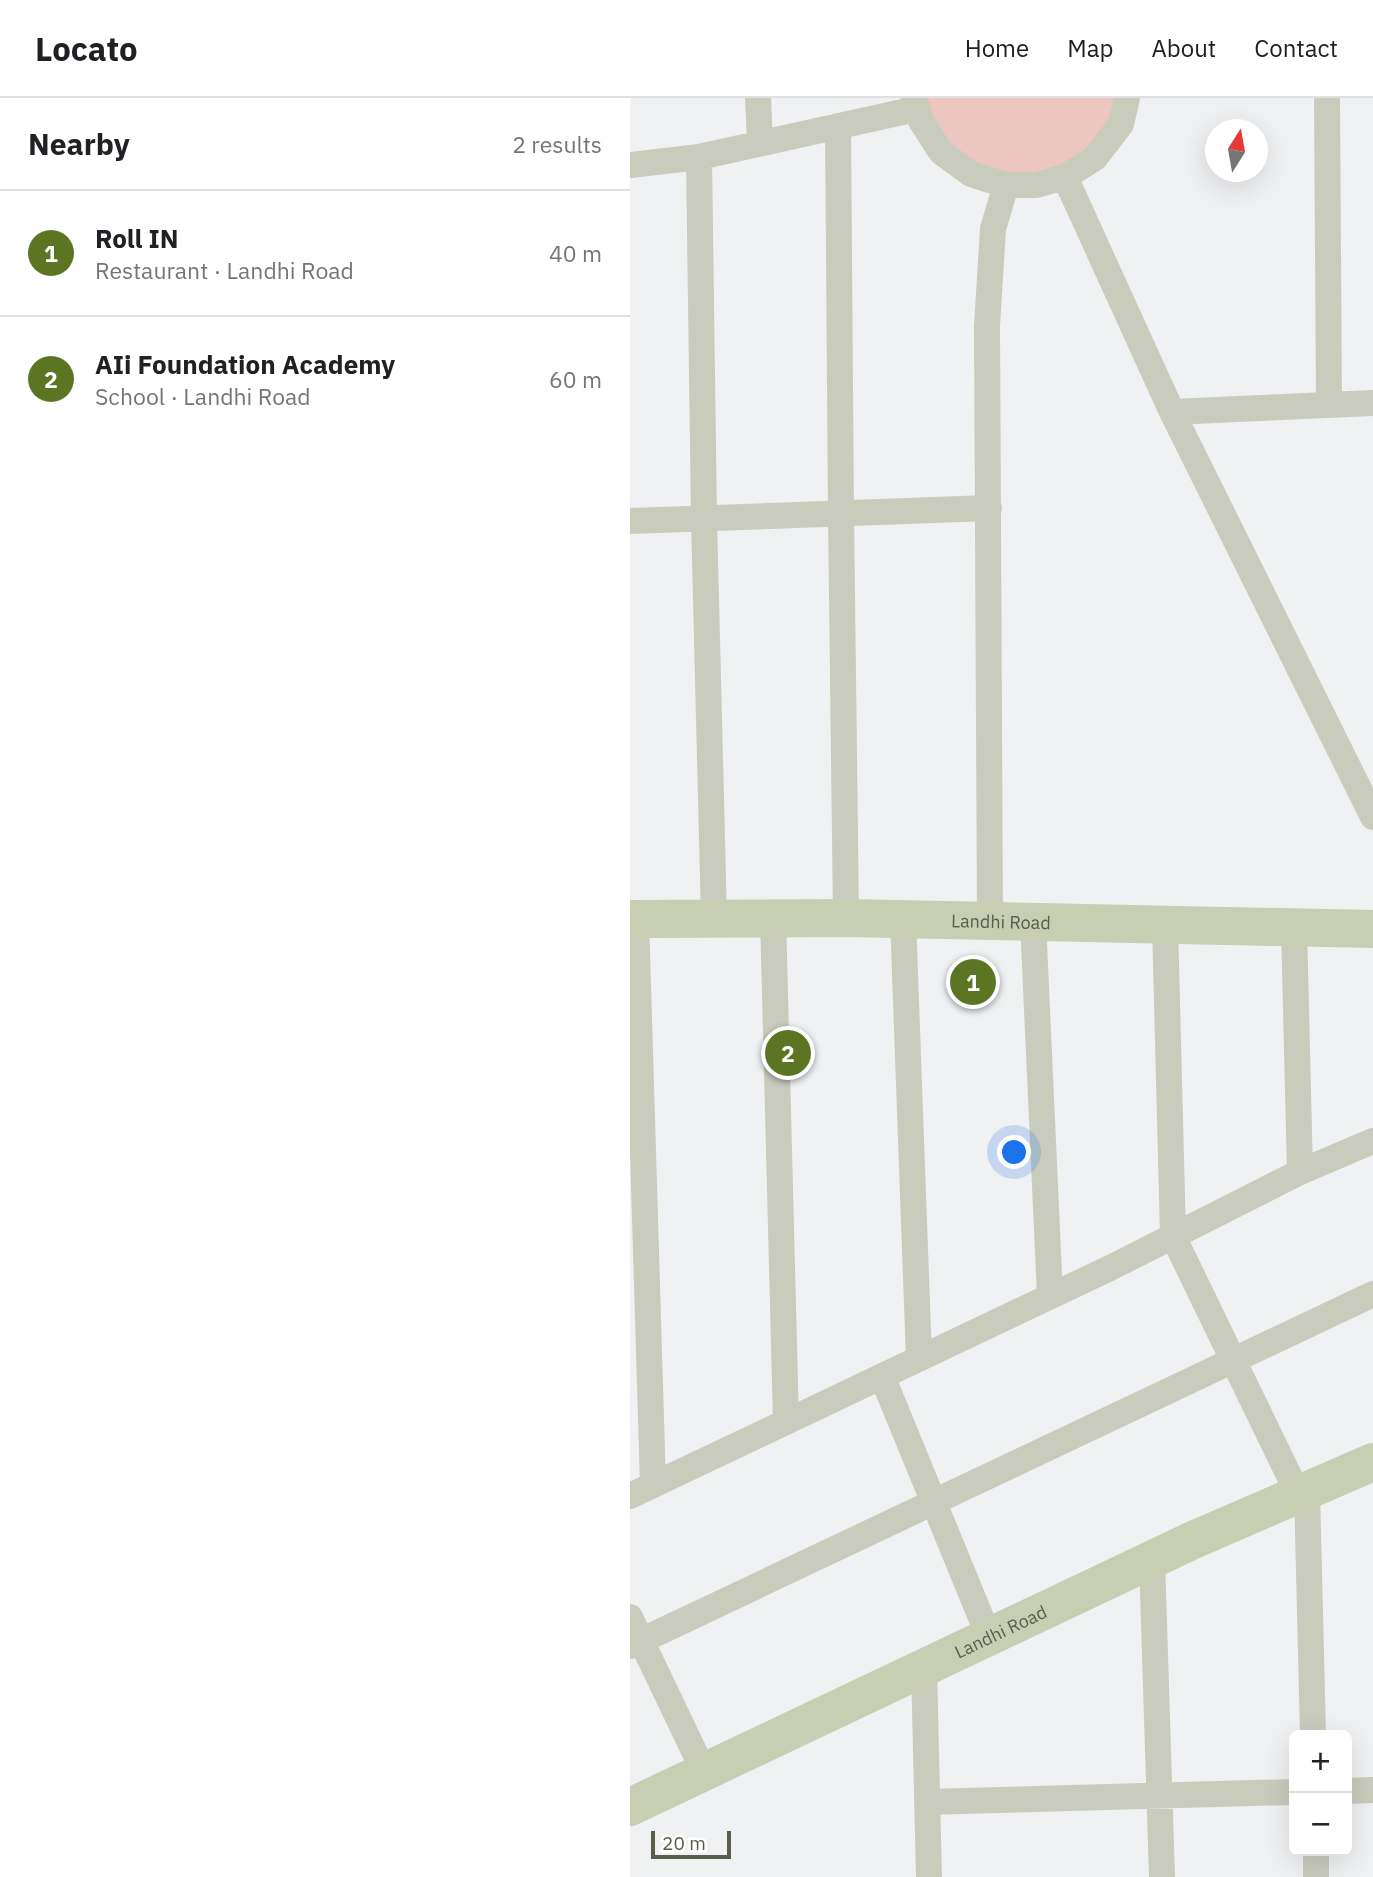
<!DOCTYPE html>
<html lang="en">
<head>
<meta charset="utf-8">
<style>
  :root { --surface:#fff; --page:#f2f2f2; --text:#202124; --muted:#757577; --line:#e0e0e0; --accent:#5c7523 }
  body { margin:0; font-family:"IBM Plex Sans",sans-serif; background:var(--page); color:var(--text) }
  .controls { position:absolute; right:21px; bottom:21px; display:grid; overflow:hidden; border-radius:10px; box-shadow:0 7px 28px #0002 }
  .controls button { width:63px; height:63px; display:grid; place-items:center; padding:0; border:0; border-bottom:2px solid var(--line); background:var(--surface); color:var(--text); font:35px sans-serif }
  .compass { position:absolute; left:575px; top:21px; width:63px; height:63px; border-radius:50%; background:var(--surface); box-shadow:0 7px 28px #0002; rotate:11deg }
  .scale { position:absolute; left:21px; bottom:18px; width:80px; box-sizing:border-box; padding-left:7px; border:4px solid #595d49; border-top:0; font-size:19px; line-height:24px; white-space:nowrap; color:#595d49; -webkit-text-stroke:5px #fff; paint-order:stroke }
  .you { position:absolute; left:385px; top:1055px; width:24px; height:24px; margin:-18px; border:5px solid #fff; border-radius:50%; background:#1a73e8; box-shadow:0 0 0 10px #1a73e833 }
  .badge { display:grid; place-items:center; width:46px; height:46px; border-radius:50%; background:var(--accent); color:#fff; font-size:23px; font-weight:700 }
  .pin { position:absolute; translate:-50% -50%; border:4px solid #fff; box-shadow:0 2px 7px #0006 }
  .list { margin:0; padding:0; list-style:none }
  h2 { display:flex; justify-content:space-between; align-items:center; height:91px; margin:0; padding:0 28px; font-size:30px }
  h2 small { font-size:23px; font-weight:400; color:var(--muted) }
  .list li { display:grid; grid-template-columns:46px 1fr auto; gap:21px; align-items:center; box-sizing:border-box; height:126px; padding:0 28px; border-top:2px solid var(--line) }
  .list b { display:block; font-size:26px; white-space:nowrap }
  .list p { margin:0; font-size:23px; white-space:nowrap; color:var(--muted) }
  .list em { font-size:23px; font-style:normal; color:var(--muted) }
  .map { position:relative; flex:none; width:743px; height:1779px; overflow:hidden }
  header { display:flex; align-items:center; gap:42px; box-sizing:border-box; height:98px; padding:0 35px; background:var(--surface); border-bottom:2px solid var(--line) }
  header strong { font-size:33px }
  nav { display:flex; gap:38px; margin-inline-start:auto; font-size:24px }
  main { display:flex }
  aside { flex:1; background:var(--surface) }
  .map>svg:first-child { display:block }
  .green { fill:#eec6c1 }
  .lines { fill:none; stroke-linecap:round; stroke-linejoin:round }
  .minor { stroke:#c9ccbd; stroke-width:26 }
  .primary { stroke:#c7ceb2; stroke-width:38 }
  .labels { text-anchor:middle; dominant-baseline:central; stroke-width:6; stroke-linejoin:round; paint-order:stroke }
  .street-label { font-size:18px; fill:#595d49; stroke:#fff }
</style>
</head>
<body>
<header>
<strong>Locato</strong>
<nav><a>Home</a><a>Map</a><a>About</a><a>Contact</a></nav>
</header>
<main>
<aside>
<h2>Nearby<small>2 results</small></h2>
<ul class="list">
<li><span class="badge">1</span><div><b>Roll IN</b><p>Restaurant · Landhi Road</p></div><em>40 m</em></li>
<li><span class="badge">2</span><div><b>AIi Foundation Academy</b><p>School · Landhi Road</p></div><em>60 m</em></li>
</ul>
</aside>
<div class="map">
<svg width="743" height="1779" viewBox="0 0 743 1779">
  <rect width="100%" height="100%" fill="#f0f1f3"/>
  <!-- green -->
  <path class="green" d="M285,0H498L440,81L348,83Z"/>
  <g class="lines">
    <!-- minor -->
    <path class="minor" d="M128,0L130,45
      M284,0L291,23L311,54L341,76L376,87H406L435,79L465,60L491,26L497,0
      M697,0L699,307
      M208,28L211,416L216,820
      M69,59L74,421L84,820
      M0,67L69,59L286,11
      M435,79L542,314L743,719
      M542,314L743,305
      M0,423L359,410
      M143,819L156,1324
      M6,820L23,1387
      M273,821L289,1261
      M360,822L357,228L363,131L376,87
      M403,823L420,1198
      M535,826L543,1138L668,1396
      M664,829L670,1074
      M252,1278L359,1539
      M677,1392L683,1637
      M0,1398L480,1170L670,1074L743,1043
      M522,1461L532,1779
      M0,1519L74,1674
      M0,1548L743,1196
      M294,1569L299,1779
      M717,1693L743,1692
      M297,1704L664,1694
      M686,1753V1779"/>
    <!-- primary -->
    <g class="primary">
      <path id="s1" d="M0,821L216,820L743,831"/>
      <path id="s2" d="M0,1709L561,1443L743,1364"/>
    </g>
  </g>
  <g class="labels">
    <!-- street labels -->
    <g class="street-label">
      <text stroke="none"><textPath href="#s1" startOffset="371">Landhi Road</textPath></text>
      <text stroke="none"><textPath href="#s2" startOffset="410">Landhi Road</textPath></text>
    </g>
  </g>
</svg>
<div class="controls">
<button>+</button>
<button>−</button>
</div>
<svg class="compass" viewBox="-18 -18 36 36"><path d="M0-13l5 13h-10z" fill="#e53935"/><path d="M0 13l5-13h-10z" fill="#757577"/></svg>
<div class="scale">20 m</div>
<div class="you"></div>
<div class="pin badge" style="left:343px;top:884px">1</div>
<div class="pin badge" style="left:158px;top:955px">2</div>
</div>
</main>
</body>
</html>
